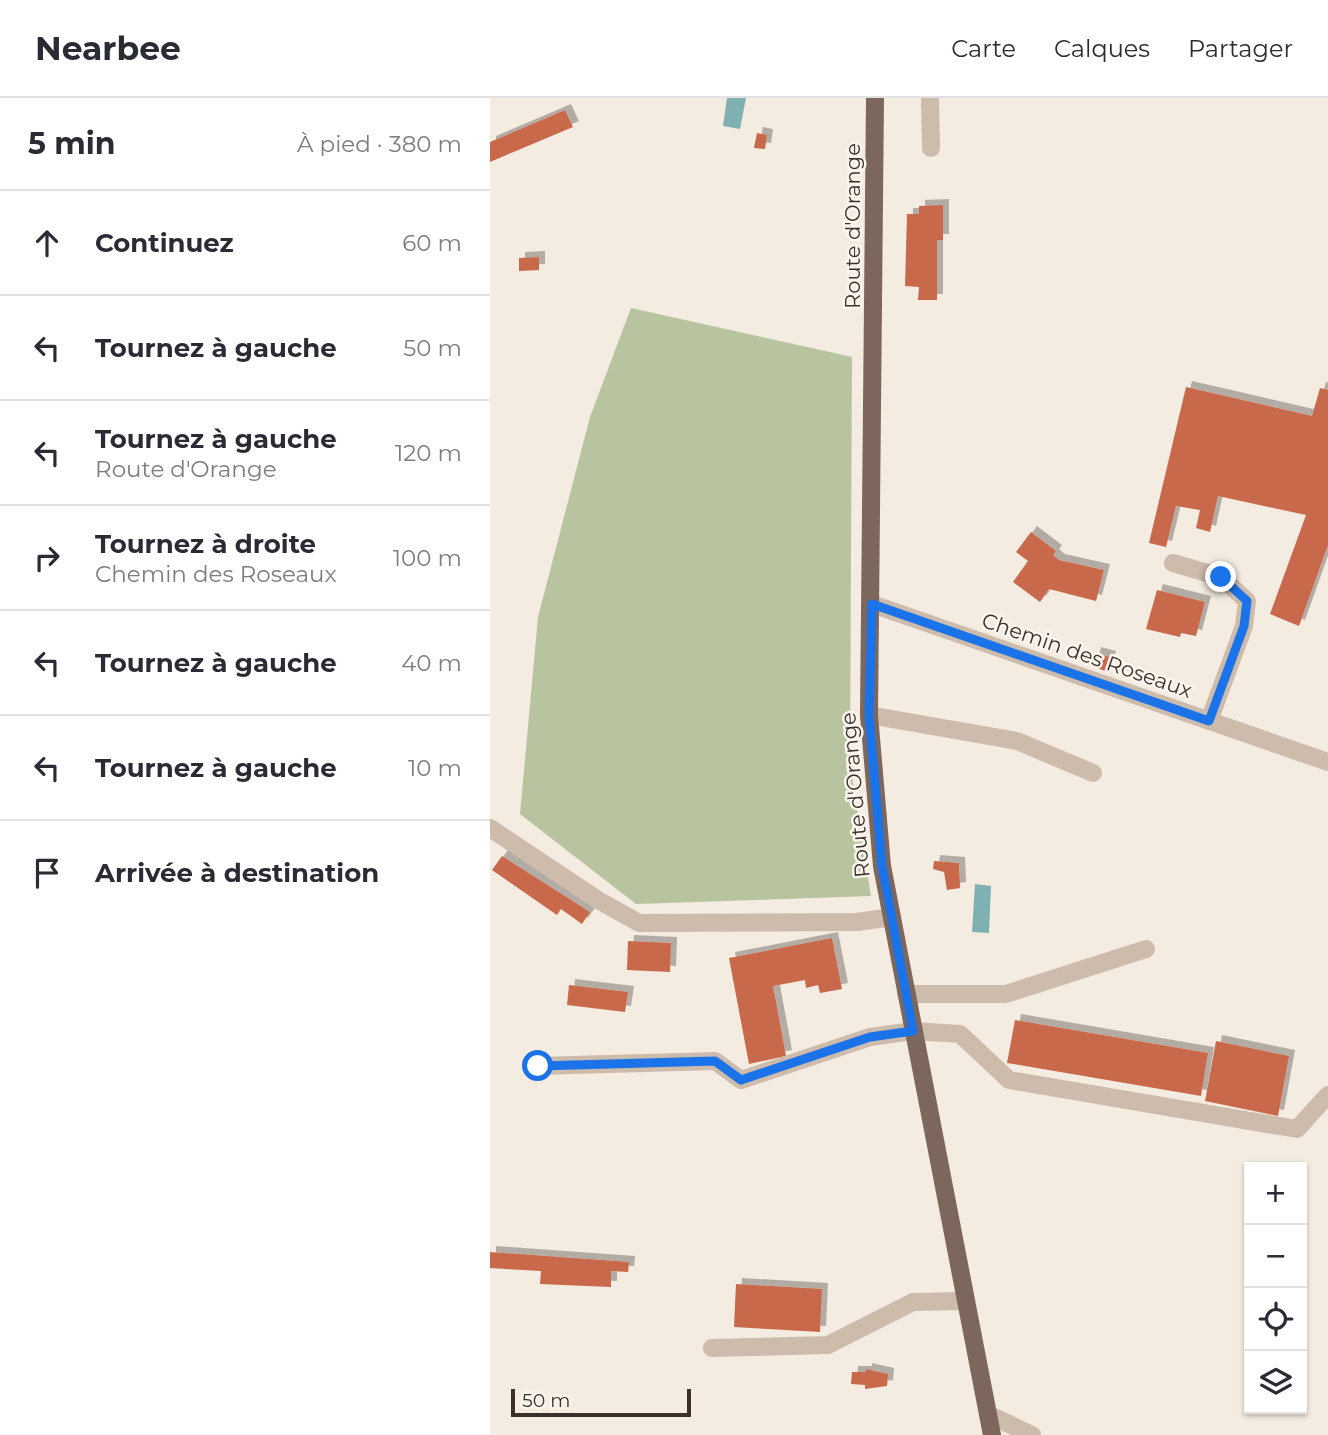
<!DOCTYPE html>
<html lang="fr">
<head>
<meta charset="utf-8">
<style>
  :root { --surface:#fff; --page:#f7f7f7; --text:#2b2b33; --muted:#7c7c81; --line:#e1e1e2 }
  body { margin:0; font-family:Montserrat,sans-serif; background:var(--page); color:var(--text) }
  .controls { position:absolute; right:21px; bottom:21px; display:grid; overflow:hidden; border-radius:0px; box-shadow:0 2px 5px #0004 }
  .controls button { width:63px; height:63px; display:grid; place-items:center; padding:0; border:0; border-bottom:2px solid var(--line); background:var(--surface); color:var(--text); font:35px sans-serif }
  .scale { position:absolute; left:21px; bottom:18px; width:180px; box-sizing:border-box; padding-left:7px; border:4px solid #3b302b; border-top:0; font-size:19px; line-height:24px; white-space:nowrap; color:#3b302b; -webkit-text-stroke:5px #fbf5ee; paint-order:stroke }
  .stop { position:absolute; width:21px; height:21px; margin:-16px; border:5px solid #1a73e8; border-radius:50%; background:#fff }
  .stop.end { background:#1a73e8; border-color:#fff; box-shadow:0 2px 7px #0008 }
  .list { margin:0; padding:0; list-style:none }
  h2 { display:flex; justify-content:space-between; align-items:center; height:91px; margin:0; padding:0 28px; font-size:30px }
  h2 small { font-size:23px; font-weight:400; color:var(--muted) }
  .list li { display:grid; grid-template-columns:46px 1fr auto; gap:21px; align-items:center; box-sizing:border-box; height:105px; padding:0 28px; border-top:2px solid var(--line) }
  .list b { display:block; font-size:26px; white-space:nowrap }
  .list p { margin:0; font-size:23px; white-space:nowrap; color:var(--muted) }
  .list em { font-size:23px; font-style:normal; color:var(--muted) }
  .icon { flex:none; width:38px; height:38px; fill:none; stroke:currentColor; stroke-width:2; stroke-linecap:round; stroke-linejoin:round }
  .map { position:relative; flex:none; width:838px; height:1337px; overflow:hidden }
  header { display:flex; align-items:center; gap:42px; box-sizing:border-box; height:98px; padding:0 35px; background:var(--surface); border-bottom:2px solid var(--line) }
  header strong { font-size:33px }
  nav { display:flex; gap:38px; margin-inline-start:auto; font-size:24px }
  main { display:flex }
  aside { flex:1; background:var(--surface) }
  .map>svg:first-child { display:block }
  .green { fill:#b8c4a0 }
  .water { fill:#7fb0b2 }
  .building { fill:#c8694b; filter:url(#shadow) }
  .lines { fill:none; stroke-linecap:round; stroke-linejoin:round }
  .minor { stroke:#cdbbac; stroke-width:18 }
  .major { stroke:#7d675c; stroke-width:18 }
  .route { stroke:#1a73e8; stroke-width:9 }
  .labels { text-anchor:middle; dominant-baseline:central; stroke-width:5; stroke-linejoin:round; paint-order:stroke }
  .street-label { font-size:21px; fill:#3b302b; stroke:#fbf5ee }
</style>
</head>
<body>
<header>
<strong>Nearbee</strong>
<nav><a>Carte</a><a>Calques</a><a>Partager</a></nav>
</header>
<main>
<aside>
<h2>5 min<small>À pied · 380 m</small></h2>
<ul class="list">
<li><svg class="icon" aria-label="ahead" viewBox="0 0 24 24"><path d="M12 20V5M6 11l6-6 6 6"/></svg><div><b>Continuez</b></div><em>60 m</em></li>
<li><svg class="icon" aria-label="left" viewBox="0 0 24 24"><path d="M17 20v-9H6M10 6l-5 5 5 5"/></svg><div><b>Tournez à gauche</b></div><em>50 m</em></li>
<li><svg class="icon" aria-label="left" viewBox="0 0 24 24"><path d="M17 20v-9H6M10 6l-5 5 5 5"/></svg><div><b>Tournez à gauche</b><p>Route d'Orange</p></div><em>120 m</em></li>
<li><svg class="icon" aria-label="right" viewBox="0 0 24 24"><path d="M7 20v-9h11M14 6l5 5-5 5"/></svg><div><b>Tournez à droite</b><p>Chemin des Roseaux</p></div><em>100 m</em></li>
<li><svg class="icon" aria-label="left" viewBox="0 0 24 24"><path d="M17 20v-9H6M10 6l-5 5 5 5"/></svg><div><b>Tournez à gauche</b></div><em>40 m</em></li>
<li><svg class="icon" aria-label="left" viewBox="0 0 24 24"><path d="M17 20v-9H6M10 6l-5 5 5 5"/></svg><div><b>Tournez à gauche</b></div><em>10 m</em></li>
<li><svg class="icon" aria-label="arrive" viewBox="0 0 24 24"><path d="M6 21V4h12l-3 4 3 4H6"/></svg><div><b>Arrivée à destination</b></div></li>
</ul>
</aside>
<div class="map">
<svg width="838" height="1337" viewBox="0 0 838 1337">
  <defs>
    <filter id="shadow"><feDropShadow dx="6" dy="-6" stdDeviation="0" flood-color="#0004"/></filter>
  </defs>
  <rect width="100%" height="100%" fill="#f4ebe1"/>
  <!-- green -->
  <path class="green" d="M141,210L362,259L360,666L381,798L146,806L30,716L48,519L100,319Z"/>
  <!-- water -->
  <path class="water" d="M237,0H256L250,31L233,28Z
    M485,786L501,788L499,835L482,834Z"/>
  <!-- building -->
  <path class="building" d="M75,12L83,29L0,64V44Z
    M267,35L277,37L275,51L264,50Z
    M453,107V142H447V202H428L429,189L415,188L417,116H429V108Z
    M49,159V172L29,173V160Z
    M696,289L822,318L830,290L838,292V447L809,528L780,516L816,417L728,398L720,434L706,430L710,412L686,408L676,449L659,445Z
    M541,434L566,453L563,457L569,462L614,472L606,503L559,491L550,504L523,484L538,463L526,454Z
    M667,492L715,504L706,538L691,535L690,539L656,531Z
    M605,555L620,559L615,573L602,568Z
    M12,758L100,814L92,826L71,811L67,817L2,772Z
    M444,763L469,765L470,790L457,792L454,774L443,771Z
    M342,840L352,891L330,895L328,887L316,890L315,882L283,888L296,958L259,966L239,860Z
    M138,843L181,845L180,874L137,872Z
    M79,887L138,894L135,914L77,907Z
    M525,922L718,955L711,998L517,965Z
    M726,943L799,958L788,1018L715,1003Z
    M0,1154L139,1164L138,1174L121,1173V1189L50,1186L51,1173L0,1170Z
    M246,1186L332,1191L330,1234L244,1229Z
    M376,1271L398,1276L397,1288L375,1291V1287L361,1286L362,1274H376Z"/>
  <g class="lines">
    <!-- minor -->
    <path class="minor" d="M440,0L441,50
      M683,465L731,479L757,503L754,528L719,623
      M382,506L838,664
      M379,617L527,643L603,675
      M0,730L108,802L149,825L367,824L402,819
      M416,896H516L656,851
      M48,968L225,963L251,982L380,939L423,933L470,936L519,982L807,1031L838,997
      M222,1250L338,1247L423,1204L476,1203
      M498,1316L542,1337"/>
    <!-- major -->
    <path class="major" d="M385,0L379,617L392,768L502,1337"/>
  </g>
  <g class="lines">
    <!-- route -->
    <path class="route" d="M48,968L225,963L251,982L380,939L423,933L392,768L379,617L382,506L719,623L754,528L757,503L731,479"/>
  </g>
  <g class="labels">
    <!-- street labels -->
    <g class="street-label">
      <text transform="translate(362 128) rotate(-90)">Route d'Orange</text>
      <text transform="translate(597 557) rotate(19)">Chemin des Roseaux</text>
      <text transform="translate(365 697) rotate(-95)">Route d'Orange</text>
    </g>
  </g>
</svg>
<div class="controls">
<button>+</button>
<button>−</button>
<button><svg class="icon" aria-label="locate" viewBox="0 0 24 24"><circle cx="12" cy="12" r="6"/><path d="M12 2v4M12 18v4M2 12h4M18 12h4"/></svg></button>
<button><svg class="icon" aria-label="layers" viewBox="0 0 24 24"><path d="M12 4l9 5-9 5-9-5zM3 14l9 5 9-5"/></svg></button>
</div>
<div class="scale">50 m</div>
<div class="stop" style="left:48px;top:968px"></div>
<div class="stop end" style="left:731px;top:479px"></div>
</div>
</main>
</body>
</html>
